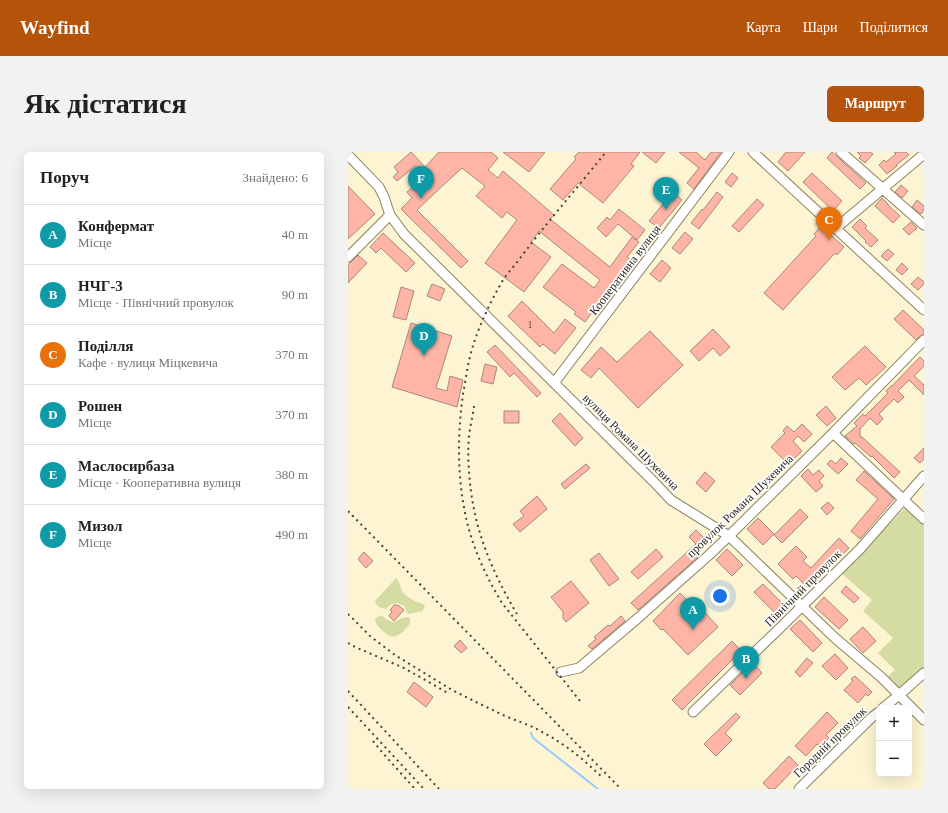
<!DOCTYPE html>
<html lang="uk">
<head>
<meta charset="utf-8">
<style>
  :root { --surface:#fff; --page:#f2f2f2; --text:#202124; --muted:#757577; --line:#e0e0e0; --accent:#b45309 }
  body { margin:0; font-family:Georgia,serif; background:var(--page); color:var(--text) }
  .controls { position:absolute; right:12px; bottom:12px; display:grid; overflow:hidden; border-radius:6px; box-shadow:0 4px 16px #0002 }
  .controls button { width:36px; height:36px; display:grid; place-items:center; padding:0; border:0; border-bottom:1px solid var(--line); background:var(--surface); color:var(--text); font:20px sans-serif }
  .you { position:absolute; left:372px; top:444px; width:14px; height:14px; margin:-10px; border:3px solid #fff; border-radius:50%; background:#1a73e8; box-shadow:0 0 0 6px #1a73e833 }
  .badge { display:grid; place-items:center; width:26px; height:26px; border-radius:50%; background:var(--accent); color:#fff; font-size:13px; font-weight:700 }
  .pin { position:absolute; translate:-50% -33px; filter:drop-shadow(0 1px 2px #0008) }
  .pin::after { content:''; position:absolute; top:21px; width:14px; height:12px; background:inherit; clip-path:polygon(0 0,100% 0,50% 100%) }
  .list { margin:0; padding:0; list-style:none }
  h2 { display:flex; justify-content:space-between; align-items:center; height:52px; margin:0; padding:0 16px; font-size:17px }
  h2 small { font-size:13px; font-weight:400; color:var(--muted) }
  .list li { display:grid; grid-template-columns:26px 1fr auto; gap:12px; align-items:center; box-sizing:border-box; height:60px; padding:0 16px; border-top:1px solid var(--line) }
  .list b { display:block; font-size:15px; white-space:nowrap }
  .list p { margin:0; font-size:13px; white-space:nowrap; color:var(--muted) }
  .list em { font-size:13px; font-style:normal; color:var(--muted) }
  .map { position:relative; flex:none; width:576px; height:637px; overflow:hidden; border-radius:6px }
  header { display:flex; align-items:center; gap:24px; box-sizing:border-box; height:56px; padding:0 20px; background:var(--accent); color:#fff }
  header strong { font-size:19px }
  nav { display:flex; gap:22px; margin-inline-start:auto; font-size:14px }
  .intro { display:flex; align-items:center; justify-content:space-between; box-sizing:border-box; height:96px; padding:0 24px }
  h1 { margin:0; font-size:28px }
  .button { padding:10px 18px; border-radius:6px; background:var(--accent); color:#fff; font-size:14px; font-weight:700 }
  main { display:flex; gap:24px; padding:0 24px }
  aside { flex:1; background:var(--surface); border-radius:6px; box-shadow:0 4px 16px #0002 }
  .map>svg:first-child { display:block }
  .green { fill:#d5dca2 }
  .lines { fill:none; stroke-linecap:round; stroke-linejoin:round }
  .stream { stroke:#9ac9fd; stroke-width:2 }
  .building { fill:#ffb5a6; stroke:#aa867f }
  .minor-casing { stroke:#8a8262; stroke-width:11 }
  .minor { stroke:#fff; stroke-width:9 }
  .rail { stroke:#484333; stroke-width:2; stroke-dasharray:2 4; stroke-linecap:butt }
  .labels { text-anchor:middle; dominant-baseline:central; stroke-width:3.5; stroke-linejoin:round; paint-order:stroke }
  .number-label { font-size:10px; fill:#5f4a3c }
  .street-label { font-size:12px; fill:#2a2619; stroke:#fff }
</style>
</head>
<body>
<header>
<strong>Wayfind</strong>
<nav><a>Карта</a><a>Шари</a><a>Поділитися</a></nav>
</header>
<div class="intro"><h1>Як дістатися</h1><a class="button">Маршрут</a></div>
<main>
<aside>
<h2>Поруч<small>Знайдено: 6</small></h2>
<ul class="list">
<li><span class="badge" style="background:#0f9aa8">A</span><div><b>Конфермат</b><p>Місце</p></div><em>40 m</em></li>
<li><span class="badge" style="background:#0f9aa8">B</span><div><b>НЧГ-3</b><p>Місце · Північний провулок</p></div><em>90 m</em></li>
<li><span class="badge" style="background:#e8710a">C</span><div><b>Поділля</b><p>Кафе · вулиця Міцкевича</p></div><em>370 m</em></li>
<li><span class="badge" style="background:#0f9aa8">D</span><div><b>Рошен</b><p>Місце</p></div><em>370 m</em></li>
<li><span class="badge" style="background:#0f9aa8">E</span><div><b>Маслосирбаза</b><p>Місце · Кооперативна вулиця</p></div><em>380 m</em></li>
<li><span class="badge" style="background:#0f9aa8">F</span><div><b>Мизол</b><p>Місце</p></div><em>490 m</em></li>
</ul>
</aside>
<div class="map">
<svg width="576" height="637" viewBox="0 0 576 637">
  <rect width="100%" height="100%" fill="#fdf4d2"/>
  <!-- green -->
  <path class="green" d="M559,354L576,370V517L551,539L538,526L547,518L530,501L545,486L515,459L524,448L493,421Z
    M48,426C54,433 51,437 57,443C60,445 65,448 68,450C72,451 74,451 77,454L74,459L61,462L58,460L57,455C48,449 46,450 38,457C32,456 29,455 27,449Z
    M32,464H34C50,477 47,464 62,465V471C58,477 51,486 43,484C40,484 38,481 35,479C31,476 28,473 27,468L29,465Z"/>
  <g class="lines">
    <!-- stream -->
    <path class="stream" d="M183,581L185,586L250,637"/>
  </g>
  <!-- building -->
  <path class="building" d="M63,0L77,15L91,0H143L150,6L140,18L150,26L155,19L206,63L202,67L262,115L284,85L291,90L279,105L285,110L274,125L271,124L237,170L226,162L228,160L195,135L214,112L246,136L252,128L191,79L183,90L203,105L176,140L137,111L169,68L159,60L154,66L128,44L137,34L114,16L90,38L69,58L120,109L113,116L53,57L64,46L59,40L64,36L67,39L80,27L67,14L49,29L45,25L50,20L46,15Z
    M155,0H197L181,20Z
    M231,0H292L283,12L286,14L255,51L230,31L215,48L202,37L228,7L226,5Z
    M294,0H317L308,11Z
    M331,0H348L357,8L363,0H373L346,37L339,31L351,16Z
    M438,0H457L440,19L430,10Z
    M484,0L518,31L512,37L479,6Z
    M509,0H522L525,2L517,11L511,6L513,4Z
    M546,0H558L561,3L548,13L549,14L539,22L531,13L536,8L538,10L548,2Z
    M384,21L390,26L383,35L377,30Z
    M464,21L494,49L485,59L455,30Z
    M553,33L560,39L554,46L547,40Z
    M0,34L27,62L0,87Z
    M325,40L334,48L311,76L301,69Z
    M369,40L375,45L351,77L343,71L354,57L355,58Z
    M534,46L540,52V53L552,64L545,71L527,54Z
    M409,47L416,53L391,80L384,74Z
    M569,48L576,54V58L573,62L564,55Z
    M271,57L297,78L289,88L270,72L258,85L249,76L259,65L262,68Z
    M512,67L519,74L517,76L530,88L523,95L517,90L518,89L504,75Z
    M563,70L569,76L561,83L555,77Z
    M473,74L496,95L489,103L487,101L435,158L416,141L468,84L466,82Z
    M337,80L345,87L332,102L324,96Z
    M35,81L67,111L58,120L33,96L28,101L22,95Z
    M540,97L546,102L539,109L533,104Z
    M10,103L19,111L0,131V113Z
    M314,108L323,116L312,130L302,122Z
    M554,111L560,117L554,123L548,118Z
    M570,125L576,130V132L570,138L563,132Z
    M84,132L97,137L92,149L79,144Z
    M53,135L66,139L58,168L45,165Z
    M174,149L206,181L217,167L228,176L207,202L195,192L192,195L160,164Z
    M555,158L576,178V181L568,188L546,167Z
    M63,171L104,184L88,236L99,239L102,224L115,228L109,255L44,235Z
    M365,177L382,195L372,204L365,196L351,209L342,199Z
    M302,179L335,213L290,256L251,216L243,226L233,218L253,195L269,210Z
    M147,193L193,241L189,245L166,221L162,225L139,200Z
    M517,194L538,215L518,233L511,226L497,238L484,225Z
    M572,205L576,209V214L566,224L576,233V243L561,228L550,239L556,245L550,251L546,247L531,262L535,267L529,273L522,266L512,277V276V285H514L552,320L546,326L524,304L523,305L507,291L506,292L505,291L497,284L509,274L506,271L515,262L517,264L540,241L538,239L544,233V234Z
    M137,212L149,215L145,232L133,229Z
    M478,254L488,266L479,274L468,263Z
    M156,259H171V271H156Z
    M212,261L235,286L227,294L204,269Z
    M454,272L464,282L456,290L450,284L445,289L454,299L446,307L442,303L437,309L423,295L437,281L435,279L439,274L446,280Z
    M269,274L279,285L274,289L263,278Z
    M576,296V307L572,311L566,306Z
    M493,306L500,312L490,322L479,312L483,308L488,312Z
    M238,312L242,316L217,337L213,332Z
    M460,317L465,323L471,318L476,324L471,329L475,334L468,340L453,324Z
    M516,319L546,347L512,387L503,379L530,347L508,328Z
    M357,320L367,329L358,340L348,331Z
    M189,344L199,357L172,380L165,372L176,364L172,359Z
    M480,350L486,356L479,363L473,356Z
    M452,357L460,365L434,391L426,383Z
    M410,366L426,382L415,393L399,377Z
    M348,378L360,390L348,401L351,404L290,458L283,451L348,392L341,385Z
    M491,386L501,396L475,422L460,436L448,424L445,427L430,412L448,394L459,405L455,409L463,416Z
    M308,397L315,405L290,427L283,420Z
    M379,397L395,413L384,424L368,408Z
    M16,400L25,409L18,416L10,407Z
    M251,401L271,427L261,434L242,408Z
    M223,429L241,451L218,470L215,466V460L203,445Z
    M415,432L438,455L429,463L406,440Z
    M498,434L511,446L506,451L493,440Z
    M332,441L347,456L350,453L370,475L340,503L315,477L313,478L305,469Z
    M476,445L500,468L491,477L467,455Z
    M47,452L49,454L50,453L56,458L46,469L41,464L44,460L42,458Z
    M273,464L277,469L244,497L240,494L248,487L246,485L260,473L262,474Z
    M452,468L474,491L465,500L442,477Z
    M515,475L528,489L515,501L502,487Z
    M112,488L119,496L113,501L106,494Z
    M384,489L393,499L334,558L324,548Z
    M487,502L500,516L488,528L474,514Z
    M459,506L465,511L452,525L447,520Z
    M405,511L414,521L392,543L382,533Z
    M507,524L524,540L520,544L518,542L510,551L496,538L505,529L503,527Z
    M66,530L85,545L78,555L59,540Z
    M479,560L490,571L478,583L481,586L472,595L469,592L458,604L447,594Z
    M388,561L392,565L377,581L384,588L368,604L356,592Z
    M441,604L450,613L427,637H421L415,631Z"/>
  <g class="lines">
    <defs>
      <path id="minor" d="M405,0L576,158
        M493,0L576,73
        M0,3L31,35L36,45L42,63L56,82L306,330L323,348L381,384L487,486L533,525L576,568
        M488,76L576,2
        M0,105L42,63
        M206,231L381,0
        M485,281L576,367
        M213,520L231,516L290,466L361,403L381,384L485,281L576,188
        M535,556L551,543L576,521
        M345,560L435,473L512,397L576,324
        M451,637L523,566L531,560"/>
    </defs>
    <!-- minor casing -->
    <use href="#minor" class="minor-casing"/>
    <!-- minor -->
    <use href="#minor" class="minor"/>
    <!-- rail -->
    <path class="rail" d="M126,254C125,264 122,274 121,284C120,296 120,307 121,318C124,373 142,416 169,462
      M0,359L273,637
      M0,462L22,484L47,503L104,538L128,550L157,564L185,575L205,586L220,596L233,606L254,625
      M0,491L7,495L56,516L100,541
      M0,539L91,637
      M232,549L154,451C140,428 127,401 120,374C109,330 109,286 115,242C118,226 120,209 125,194C132,171 143,149 155,128C160,121 165,115 170,109C178,98 186,88 194,78C215,52 237,26 258,0
      M0,555L76,637
      M25,589L33,599L67,637"/>
  </g>
  <g class="labels">
    <!-- number labels -->
    <g class="number-label">
      <text x="182" y="172">1</text>
    </g>
    <!-- street labels -->
    <g class="street-label">
      <text transform="translate(277 118) rotate(-53)">Кооперативна вулиця</text>
      <text transform="translate(283 290) rotate(45)">вулиця Романа Шухевича</text>
      <text transform="translate(392 354) rotate(-44)">провулок Романа Шухевича</text>
      <text transform="translate(455 436) rotate(-45)">Північний провулок</text>
      <text transform="translate(482 590) rotate(-44)">Городній провулок</text>
    </g>
  </g>
</svg>
<div class="controls">
<button>+</button>
<button>−</button>
</div>
<div class="you"></div>
<div class="pin badge" style="left:345px;top:478px;background:#0f9aa8">A</div>
<div class="pin badge" style="left:398px;top:527px;background:#0f9aa8">B</div>
<div class="pin badge" style="left:481px;top:88px;background:#e8710a">C</div>
<div class="pin badge" style="left:76px;top:204px;background:#0f9aa8">D</div>
<div class="pin badge" style="left:318px;top:58px;background:#0f9aa8">E</div>
<div class="pin badge" style="left:73px;top:47px;background:#0f9aa8">F</div>
</div>
</main>
</body>
</html>
